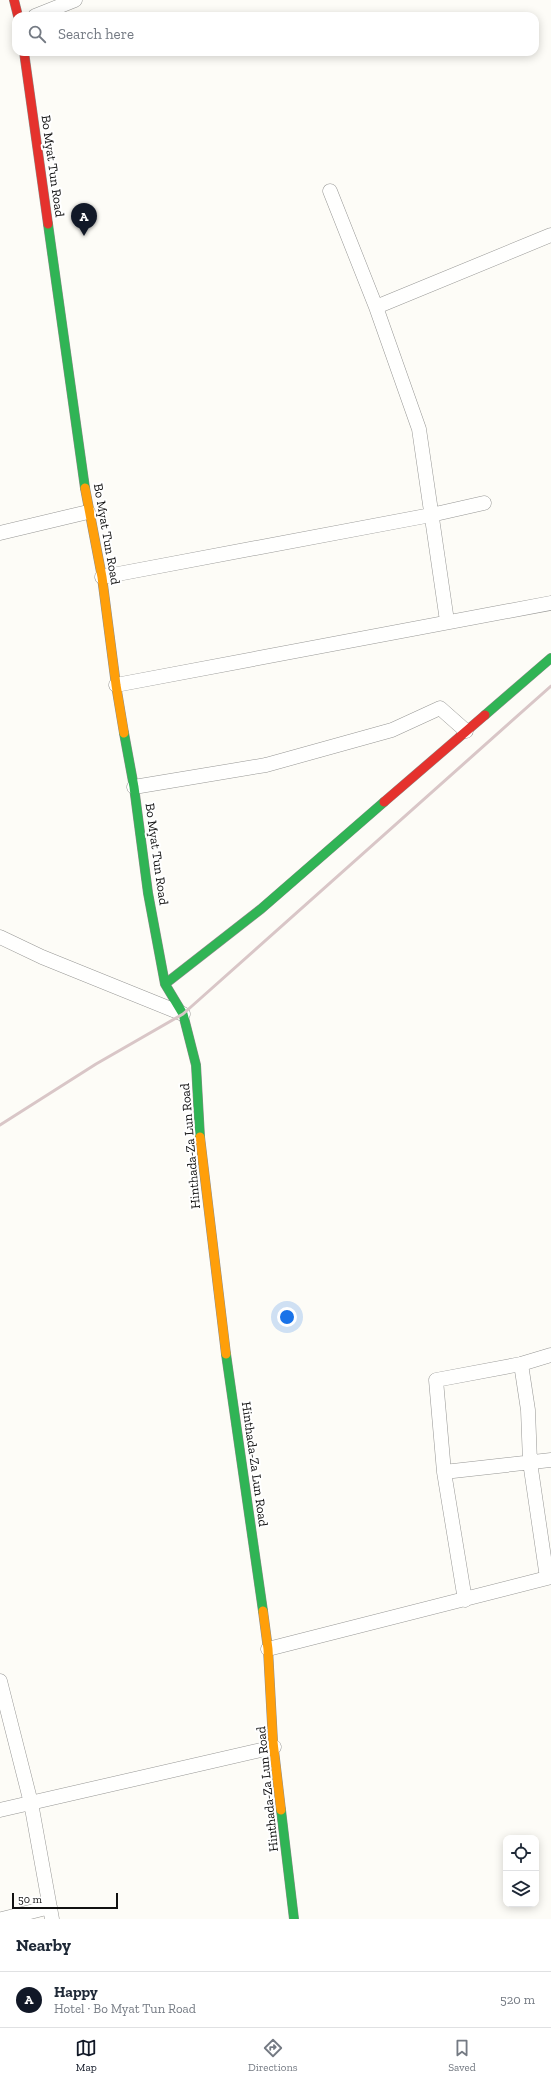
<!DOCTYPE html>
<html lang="en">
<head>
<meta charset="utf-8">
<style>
  :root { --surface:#fff; --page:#f6f6f7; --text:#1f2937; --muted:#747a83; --line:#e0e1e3; --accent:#111827 }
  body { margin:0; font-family:"Zilla Slab",serif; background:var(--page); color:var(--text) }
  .controls { position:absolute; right:12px; bottom:12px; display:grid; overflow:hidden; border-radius:8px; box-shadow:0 2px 10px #0003 }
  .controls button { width:36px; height:36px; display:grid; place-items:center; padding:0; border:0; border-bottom:1px solid var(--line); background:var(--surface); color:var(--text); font:20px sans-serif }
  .scale { position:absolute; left:12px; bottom:10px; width:106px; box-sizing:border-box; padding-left:4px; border:2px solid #111; border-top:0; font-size:11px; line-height:14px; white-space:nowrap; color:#111; -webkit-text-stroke:3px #fff; paint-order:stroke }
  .you { position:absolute; left:287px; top:1317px; width:14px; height:14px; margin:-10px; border:3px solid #fff; border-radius:50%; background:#1a73e8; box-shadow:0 0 0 6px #1a73e833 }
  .badge { display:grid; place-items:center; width:26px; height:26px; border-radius:50%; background:var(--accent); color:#fff; font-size:13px; font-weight:700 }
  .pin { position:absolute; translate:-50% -33px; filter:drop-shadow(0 1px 2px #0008) }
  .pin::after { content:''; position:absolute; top:21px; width:14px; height:12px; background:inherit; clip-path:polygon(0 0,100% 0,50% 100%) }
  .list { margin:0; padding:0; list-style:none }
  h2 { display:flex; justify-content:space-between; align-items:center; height:52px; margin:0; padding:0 16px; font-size:17px }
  h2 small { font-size:13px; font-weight:400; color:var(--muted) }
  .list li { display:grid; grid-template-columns:26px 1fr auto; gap:12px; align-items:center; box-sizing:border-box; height:56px; padding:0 16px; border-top:1px solid var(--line) }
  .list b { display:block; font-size:15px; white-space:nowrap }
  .list p { margin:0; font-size:13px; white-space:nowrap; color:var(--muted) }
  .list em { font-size:13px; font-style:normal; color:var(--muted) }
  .icon { flex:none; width:22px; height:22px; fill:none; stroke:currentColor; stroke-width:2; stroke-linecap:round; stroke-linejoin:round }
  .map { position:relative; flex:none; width:551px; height:1919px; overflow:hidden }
  .search { position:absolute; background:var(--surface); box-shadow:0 2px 10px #0003; left:12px; right:12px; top:12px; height:44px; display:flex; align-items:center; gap:10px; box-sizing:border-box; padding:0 14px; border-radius:12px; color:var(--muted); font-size:15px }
  .sheet { height:108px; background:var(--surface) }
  nav { display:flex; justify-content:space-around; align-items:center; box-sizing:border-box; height:56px; border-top:1px solid var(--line); background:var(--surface); font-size:11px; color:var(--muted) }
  nav a { display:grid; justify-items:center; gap:2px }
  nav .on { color:var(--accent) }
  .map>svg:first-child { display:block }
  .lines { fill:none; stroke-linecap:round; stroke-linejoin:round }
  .street-casing { stroke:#979795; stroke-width:15 }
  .fast-casing { stroke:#8e8d8b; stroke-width:10 }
  .slow-casing { stroke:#8e8d8b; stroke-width:10 }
  .jam-casing { stroke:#8e8d8b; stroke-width:10 }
  .street { stroke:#fffffe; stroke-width:14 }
  .fast { stroke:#30b455; stroke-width:9 }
  .slow { stroke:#ff9f0a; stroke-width:9 }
  .jam { stroke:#e5322d; stroke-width:9 }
  .rail { stroke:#d9c6c7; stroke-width:3 }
  .labels { text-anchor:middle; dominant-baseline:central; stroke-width:4; stroke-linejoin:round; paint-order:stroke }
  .street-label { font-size:13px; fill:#111; stroke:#fff }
</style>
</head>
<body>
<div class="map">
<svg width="551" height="1919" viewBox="0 0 551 1919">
  <rect width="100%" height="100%" fill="#fdfcf7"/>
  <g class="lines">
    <defs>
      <path id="street" d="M35,16L75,0
        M330,191L376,307L419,429L447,621
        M376,307L551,235
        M0,533L88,512
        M102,577L431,515L484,503
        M116,685L551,603
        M134,787L266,765L392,730L440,708L466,731
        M0,937L42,957L183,1014
        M521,1364L528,1410L530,1462L547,1578
        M444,1472L551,1460
        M465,1600L444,1472L436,1380L521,1364L551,1355
        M268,1649L551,1577
        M0,1681L31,1803L52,1919
        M0,1810L274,1747
        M2,1919L50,1907"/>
      <path id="fast" d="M48,224L85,488
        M485,715L551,658
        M124,733L134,787L148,893L165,984L183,1014L196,1065L200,1137
        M165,984L261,909L384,802
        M226,1354L263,1611
        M281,1810L294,1919"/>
      <path id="slow" d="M85,488L102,577L116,685L124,733
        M200,1137L226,1354
        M263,1611L268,1649L273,1742L281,1810"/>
      <path id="jam" d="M14,0L18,16
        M24,52L48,224
        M384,802L485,715"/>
    </defs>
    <!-- street casing -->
    <use href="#street" class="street-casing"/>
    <!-- fast casing -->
    <use href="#fast" class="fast-casing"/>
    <!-- slow casing -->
    <use href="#slow" class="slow-casing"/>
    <!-- jam casing -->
    <use href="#jam" class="jam-casing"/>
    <!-- street -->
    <use href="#street" class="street"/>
    <!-- fast -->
    <use href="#fast" class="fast"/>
    <!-- slow -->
    <use href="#slow" class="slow"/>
    <!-- jam -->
    <use href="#jam" class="jam"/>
    <!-- rail -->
    <path class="rail" d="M0,1125L96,1064L183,1014L551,686"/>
  </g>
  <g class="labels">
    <!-- street labels -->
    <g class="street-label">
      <text transform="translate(53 166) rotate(82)">Bo Myat Tun Road</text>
      <text transform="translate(107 534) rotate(80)">Bo Myat Tun Road</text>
      <text transform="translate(157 854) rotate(82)">Bo Myat Tun Road</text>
      <text transform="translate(190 1146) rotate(-95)">Hinthada-Za Lun Road</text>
      <text transform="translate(255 1464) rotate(82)">Hinthada-Za Lun Road</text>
      <text transform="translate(267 1789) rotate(-96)">Hinthada-Za Lun Road</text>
    </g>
  </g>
</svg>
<div class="controls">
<button><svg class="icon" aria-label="locate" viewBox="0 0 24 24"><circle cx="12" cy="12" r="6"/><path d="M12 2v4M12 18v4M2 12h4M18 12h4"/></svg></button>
<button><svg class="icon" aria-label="layers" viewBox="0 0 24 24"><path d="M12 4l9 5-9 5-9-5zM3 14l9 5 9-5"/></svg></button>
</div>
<div class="scale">50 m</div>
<div class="you"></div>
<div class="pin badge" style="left:84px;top:236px">A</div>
<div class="search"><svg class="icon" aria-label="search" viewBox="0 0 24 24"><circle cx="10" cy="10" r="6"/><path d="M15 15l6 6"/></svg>Search here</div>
</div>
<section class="sheet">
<h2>Nearby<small></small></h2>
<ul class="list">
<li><span class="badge">A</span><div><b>Happy</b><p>Hotel · Bo Myat Tun Road</p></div><em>520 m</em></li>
</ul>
</section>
<nav>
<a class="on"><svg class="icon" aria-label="map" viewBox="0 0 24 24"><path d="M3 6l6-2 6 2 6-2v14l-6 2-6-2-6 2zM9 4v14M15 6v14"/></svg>Map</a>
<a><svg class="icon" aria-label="directions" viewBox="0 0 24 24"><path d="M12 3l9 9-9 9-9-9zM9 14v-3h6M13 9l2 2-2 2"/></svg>Directions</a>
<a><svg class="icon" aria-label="saved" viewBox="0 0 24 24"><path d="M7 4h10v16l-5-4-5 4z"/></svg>Saved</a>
</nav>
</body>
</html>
